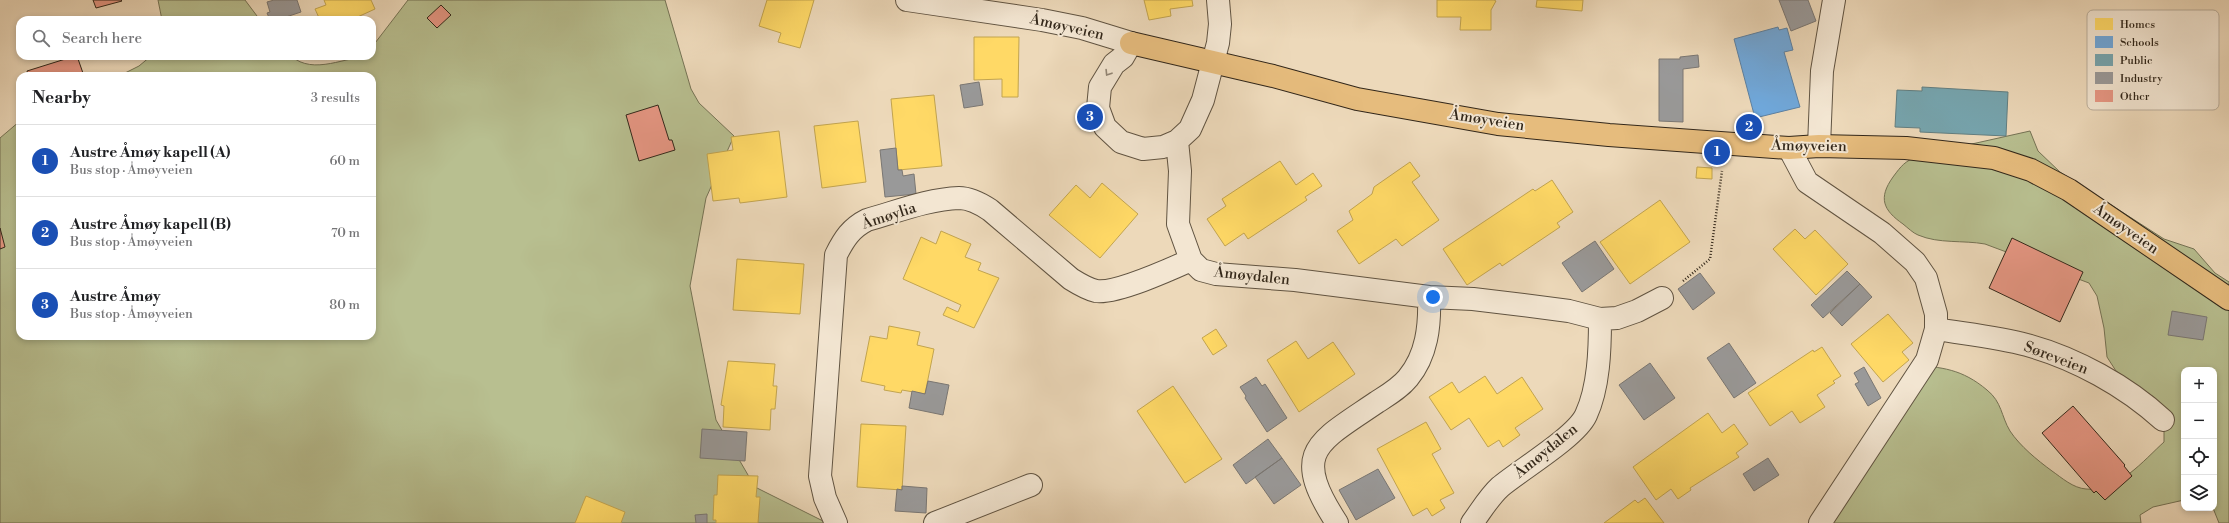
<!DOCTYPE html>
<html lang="en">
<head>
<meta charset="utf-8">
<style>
  :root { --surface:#fff; --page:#f6f6f6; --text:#202124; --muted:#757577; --line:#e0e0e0; --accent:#ea580c }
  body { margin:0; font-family:"Libre Bodoni",serif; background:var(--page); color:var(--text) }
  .controls { position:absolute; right:12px; bottom:12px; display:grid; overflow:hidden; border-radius:8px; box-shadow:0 2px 6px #0003 }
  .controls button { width:36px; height:36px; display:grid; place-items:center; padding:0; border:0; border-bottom:1px solid var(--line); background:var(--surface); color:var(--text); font:20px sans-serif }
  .you { position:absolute; left:1433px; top:297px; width:14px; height:14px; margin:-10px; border:3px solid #fff; border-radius:50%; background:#1a73e8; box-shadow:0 0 0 6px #1a73e833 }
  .badge { display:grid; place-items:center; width:26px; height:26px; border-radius:50%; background:var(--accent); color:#fff; font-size:13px; font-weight:700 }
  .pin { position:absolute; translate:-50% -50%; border:2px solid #fff; box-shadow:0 1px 4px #0006 }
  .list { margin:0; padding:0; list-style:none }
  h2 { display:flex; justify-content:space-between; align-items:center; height:52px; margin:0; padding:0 16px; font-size:17px }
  h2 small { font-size:13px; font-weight:400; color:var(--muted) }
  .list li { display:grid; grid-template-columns:26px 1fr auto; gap:12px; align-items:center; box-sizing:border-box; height:72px; padding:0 16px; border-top:1px solid var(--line) }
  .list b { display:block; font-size:15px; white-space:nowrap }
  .list p { margin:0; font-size:13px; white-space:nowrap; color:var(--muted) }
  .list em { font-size:13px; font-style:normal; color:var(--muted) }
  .icon { flex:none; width:22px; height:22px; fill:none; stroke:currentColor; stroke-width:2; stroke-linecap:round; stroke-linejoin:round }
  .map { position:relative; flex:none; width:2229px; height:523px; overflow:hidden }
  .search { position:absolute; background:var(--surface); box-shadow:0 2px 6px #0003; left:16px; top:16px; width:360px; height:44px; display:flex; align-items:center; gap:10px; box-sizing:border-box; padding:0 14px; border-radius:12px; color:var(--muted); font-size:15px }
  .panel { position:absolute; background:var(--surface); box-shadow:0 2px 6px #0003; left:16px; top:72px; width:360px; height:268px; border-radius:12px }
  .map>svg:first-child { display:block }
  .green { fill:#b8bf90; stroke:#757355 }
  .homes { fill:#ffd966; stroke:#c2a44f }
  .schools { fill:#6fa8dc; stroke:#5d81a2 }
  .public { fill:#76a5af; stroke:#627f82 }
  .industry { fill:#999; stroke:#7a7773 }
  .building { fill:#e79784; stroke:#32271a }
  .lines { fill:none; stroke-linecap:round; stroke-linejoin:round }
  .minor-casing { stroke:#615442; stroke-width:24 }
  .major-casing { stroke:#32271a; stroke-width:24 }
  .path { stroke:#32271a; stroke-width:2.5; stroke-dasharray:1 2; stroke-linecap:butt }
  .minor { stroke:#f3e6d2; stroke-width:22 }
  .major { stroke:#e6bc7d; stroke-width:22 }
  .oneway { stroke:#928676 }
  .labels { text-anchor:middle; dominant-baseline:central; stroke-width:4; stroke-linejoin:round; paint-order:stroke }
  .street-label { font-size:15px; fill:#32271a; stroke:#f3e6d2 }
  .key { fill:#f3e6d2; stroke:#b9ad9b; stroke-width:1 }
  .key-label { font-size:11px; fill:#32271a }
</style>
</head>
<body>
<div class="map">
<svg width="2229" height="523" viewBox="0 0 2229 523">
  <rect width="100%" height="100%" fill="#edd9ba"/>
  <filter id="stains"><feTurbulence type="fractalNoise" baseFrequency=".005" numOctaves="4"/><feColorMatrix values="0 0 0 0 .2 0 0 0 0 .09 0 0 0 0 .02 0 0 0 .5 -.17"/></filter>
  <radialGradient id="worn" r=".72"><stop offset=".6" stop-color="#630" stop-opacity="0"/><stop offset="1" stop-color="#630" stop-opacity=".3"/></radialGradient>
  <!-- green -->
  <path class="green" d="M158,0H245L260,20H162Z
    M408,0H665L691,89L699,103L734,136L706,198L690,286L716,420L755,487L827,523H0V138L20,121V336H372V76H119L139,66L151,56H291C314,76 346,56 372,56V47Z
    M2030,131L2038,151L2060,172L2164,239L2194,249L2215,273L2229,282V523H2219L2213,508L2214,370H2184V500L2153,507L2140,515L2141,523H1818L1911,365C1942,367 1962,369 1987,390C2002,402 2001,416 2010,431C2020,446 2037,460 2052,471C2062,478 2073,488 2086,489C2117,493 2144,460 2164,442V427L2155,398L2116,371L2107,357L2104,328L2097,296L2089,283L1985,244C1963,240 1939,244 1918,235C1913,233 1908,228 1903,224C1883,210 1878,198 1893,177C1902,165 1904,162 1918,156Z"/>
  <!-- homes -->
  <path class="homes" d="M324,0H371L375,9L351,20H320L315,9L326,5Z
    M767,0H814L800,48L778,42L781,33L759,26Z
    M1144,0H1192L1193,6L1170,9L1171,16L1149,20Z
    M1437,0H1494L1496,1L1491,10V30H1460L1461,17H1437Z
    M1537,0H1583L1582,11L1536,7Z
    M974,37H1019L1018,97H1002V79L974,80Z
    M934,95L942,166L898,170L891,99Z
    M858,121L866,182L822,188L814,126Z
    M779,131L787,197L740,203L739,198L713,201L707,154L733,150L731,137Z
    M1280,161L1296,185L1313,173L1322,186L1305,197L1307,200L1248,239L1244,233L1225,246L1207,219L1226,206L1222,199Z
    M1410,162L1420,176L1412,182L1439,220L1402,246L1396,239L1359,264L1337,231L1353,220L1349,211L1372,194L1374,187Z
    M1697,167L1712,168V179L1696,178Z
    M1552,180L1573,212L1557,223L1560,227L1502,266L1500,263L1467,285L1443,249L1533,189L1535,191Z
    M1102,183L1138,214L1100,258L1049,215L1076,185L1090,198Z
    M1660,200L1690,242L1630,284L1600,242Z
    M1795,229L1805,239L1815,230L1848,264L1816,295L1773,249Z
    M941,231L971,244L965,257L981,263L978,270L999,278L974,328L943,315L947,307L958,312L961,305L903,279L921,237L936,244Z
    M737,259L804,264L800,314L733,310Z
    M1888,314L1913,343L1902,352L1909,360L1883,382L1851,344Z
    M889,326L920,332L917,345L934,349L925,394L902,390L901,393L884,390L885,386L861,381L870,336L887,339Z
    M1216,329L1227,346L1213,355L1202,338Z
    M1296,341L1308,359L1333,342L1355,374L1299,412L1267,360Z
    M1822,347L1841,376L1833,381L1835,383L1817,395L1825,407L1800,423L1792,411L1770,426L1748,393L1813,350L1814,352Z
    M728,361L775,364L773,386H777L775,409H771L770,430L723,427L724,406L721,405Z
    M1485,376L1497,394L1522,377L1543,409L1515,428L1520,435L1503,447L1499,440L1488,447L1469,418L1451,430L1429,397L1452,382L1459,393Z
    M1173,386L1222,459L1185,483L1137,411Z
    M1708,413L1722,433L1734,424L1748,444L1736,453L1739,457L1690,488L1691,490L1678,499L1671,489L1656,500L1633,467Z
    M1426,422L1441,449L1432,454L1454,493L1440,500L1445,508L1432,516L1427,508L1413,516L1377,449Z
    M861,424L906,426L902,490L857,487Z
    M718,475L758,476L756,497H760L758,523H716V520H713L714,495H717Z
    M586,496L625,512L621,523H575Z
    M1645,498L1664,523H1604L1635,500L1638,503Z"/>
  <!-- schools -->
  <path class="schools" d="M1778,27L1779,30L1787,28L1793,50L1784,52L1800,107L1755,118L1734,39Z"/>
  <!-- public -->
  <path class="public" d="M1922,87L2008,92L2006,136L1920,132V128L1895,127L1897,90L1922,91Z"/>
  <!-- industry -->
  <path class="industry" d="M274,0H297L301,12L277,20H270L267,13L270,12L267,2Z
    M1779,0H1808L1816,21L1791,31Z
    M1698,55L1699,67L1683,69V122L1659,121V59H1680V57Z
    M979,82L983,105L964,108L960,85Z
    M896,148L898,170H902L903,176L914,174L916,194L885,197L880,150Z
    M1595,241L1614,269L1582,292L1562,263Z
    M1847,271L1860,284L1823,318L1811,305Z
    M1700,273L1715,293L1693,310L1678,289Z
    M1860,284L1872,297L1842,326L1830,313Z
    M2172,311L2207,317L2203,340L2168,335Z
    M1729,343L1756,383L1734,398L1707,358Z
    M1650,363L1675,398L1644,420L1619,385Z
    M1864,367L1881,398L1868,406L1855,384L1859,382L1854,373Z
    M1256,377L1262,386L1265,384L1287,418L1267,432L1245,398L1246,396L1240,387Z
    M928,381L949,385L943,415L909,408L912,391L925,394Z
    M702,429L747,432L745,461L700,458Z
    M1268,439L1282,458L1246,484L1233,465Z
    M1282,458L1301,485L1274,504L1255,477Z
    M1768,458L1779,475L1754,491L1743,474Z
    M1378,469L1395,498L1356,520L1339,490Z
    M902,486L927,488L926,513L895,511L897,489L902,490Z
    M707,514V523H696L695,515Z"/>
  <!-- building -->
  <path class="building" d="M93,0H121L122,1L96,8Z
    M441,5L451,15L437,28L427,18Z
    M75,56H77L84,76H28L27,71Z
    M658,105L669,140H672L675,150L639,161L626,115Z
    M0,228L5,247L0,249Z
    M2012,238L2083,272L2060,322L1989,288Z
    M2073,406L2125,465L2124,466L2132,476L2105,500L2096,491L2094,493L2042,433Z"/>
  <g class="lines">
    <defs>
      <path id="minor" d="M907,0L1042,20L1082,28L1131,43L1123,57L1114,64L1100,87L1098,108L1105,127L1121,142L1143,149L1163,147L1177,141
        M1218,0L1220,24L1218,43L1203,100L1190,129L1177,141L1180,171L1178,224L1191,260L1201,270L1216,274L1295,280L1429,297L1473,299L1523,305L1569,311L1600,319L1617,318L1637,311L1662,298
        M1819,146L1822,71L1834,0
        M1789,148L1807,182L1882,233L1915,262L1926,278L1936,314V329L1927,360L1820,523
        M1936,329C1966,334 1998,337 2027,345C2075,358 2126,386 2163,420
        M836,523L825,498L820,476L836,255C844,239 851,228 867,220C896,212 928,199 959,198C970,198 981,204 990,210L1071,279C1079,284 1087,289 1096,291C1116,294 1171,269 1191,260
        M935,523L1031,485
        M1337,523C1290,451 1317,443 1377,402C1388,395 1400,388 1408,378C1427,355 1430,326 1429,297
        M1472,523C1481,511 1489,497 1500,487C1520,470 1576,437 1586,415C1599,387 1600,349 1600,319"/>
      <path id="major" d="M1131,43L1273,76L1357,99L1498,124L1609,135L1789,148L1819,146L1906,148L1994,158L2031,170L2069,190L2229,299"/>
    </defs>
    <!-- minor casing -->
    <use href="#minor" class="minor-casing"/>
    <!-- major casing -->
    <use href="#major" class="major-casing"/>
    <!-- path -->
    <path class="path" d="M1683,281L1710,259L1722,171"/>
    <!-- minor -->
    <use href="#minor" class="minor"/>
    <!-- major -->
    <use href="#major" class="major"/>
  </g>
  <!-- one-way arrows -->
  <defs><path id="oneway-chevron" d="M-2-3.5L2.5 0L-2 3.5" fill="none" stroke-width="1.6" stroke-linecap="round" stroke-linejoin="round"/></defs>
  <use class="oneway" href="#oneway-chevron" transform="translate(1108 73) rotate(122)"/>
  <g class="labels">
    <!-- street labels -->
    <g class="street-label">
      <text transform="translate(1067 27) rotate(13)">Åmøyveien</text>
      <text transform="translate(1487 120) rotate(9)">Åmøyveien</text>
      <text transform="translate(1809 146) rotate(1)">Åmøyveien</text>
      <text transform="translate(889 216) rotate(-18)">Åmøylia</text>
      <text transform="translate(2126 229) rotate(35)">Åmøyveien</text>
      <text transform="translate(1252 276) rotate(6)">Åmøydalen</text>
      <text transform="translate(2056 358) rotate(21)">Søreveien</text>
      <text transform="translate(1546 451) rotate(-39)">Åmøydalen</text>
    </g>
  </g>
  <!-- legend -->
  <rect x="2087" y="10" width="132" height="100" rx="6" class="key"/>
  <rect x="2095" y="18" width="18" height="12" fill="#ffd966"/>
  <rect x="2095" y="36" width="18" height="12" fill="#6fa8dc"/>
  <rect x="2095" y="54" width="18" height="12" fill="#76a5af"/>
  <rect x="2095" y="72" width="18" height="12" fill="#999"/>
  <rect x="2095" y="90" width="18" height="12" fill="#e79784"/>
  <g class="key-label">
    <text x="2120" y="28">Homes</text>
    <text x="2120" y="46">Schools</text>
    <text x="2120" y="64">Public</text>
    <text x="2120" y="82">Industry</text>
    <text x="2120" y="100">Other</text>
  </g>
  <rect width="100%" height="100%" filter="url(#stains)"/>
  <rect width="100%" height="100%" fill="url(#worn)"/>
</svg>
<div class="controls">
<button>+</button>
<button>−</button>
<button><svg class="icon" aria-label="locate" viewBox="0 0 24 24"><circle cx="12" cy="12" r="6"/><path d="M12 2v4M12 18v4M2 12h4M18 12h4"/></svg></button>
<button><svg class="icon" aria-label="layers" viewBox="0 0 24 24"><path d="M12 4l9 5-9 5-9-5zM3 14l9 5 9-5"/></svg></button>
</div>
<div class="you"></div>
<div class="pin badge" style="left:1717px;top:152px;background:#1a4fb4">1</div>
<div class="pin badge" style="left:1749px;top:127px;background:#1a4fb4">2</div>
<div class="pin badge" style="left:1090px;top:117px;background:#1a4fb4">3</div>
<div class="search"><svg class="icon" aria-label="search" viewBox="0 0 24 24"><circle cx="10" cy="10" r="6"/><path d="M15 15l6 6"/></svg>Search here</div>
<section class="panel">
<h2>Nearby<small>3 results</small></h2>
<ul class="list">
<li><span class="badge" style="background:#1a4fb4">1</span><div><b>Austre Åmøy kapell (A)</b><p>Bus stop · Åmøyveien</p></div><em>60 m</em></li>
<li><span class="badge" style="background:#1a4fb4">2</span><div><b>Austre Åmøy kapell (B)</b><p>Bus stop · Åmøyveien</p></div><em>70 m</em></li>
<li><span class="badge" style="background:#1a4fb4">3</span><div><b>Austre Åmøy</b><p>Bus stop · Åmøyveien</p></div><em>80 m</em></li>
</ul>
</section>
</div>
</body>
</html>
